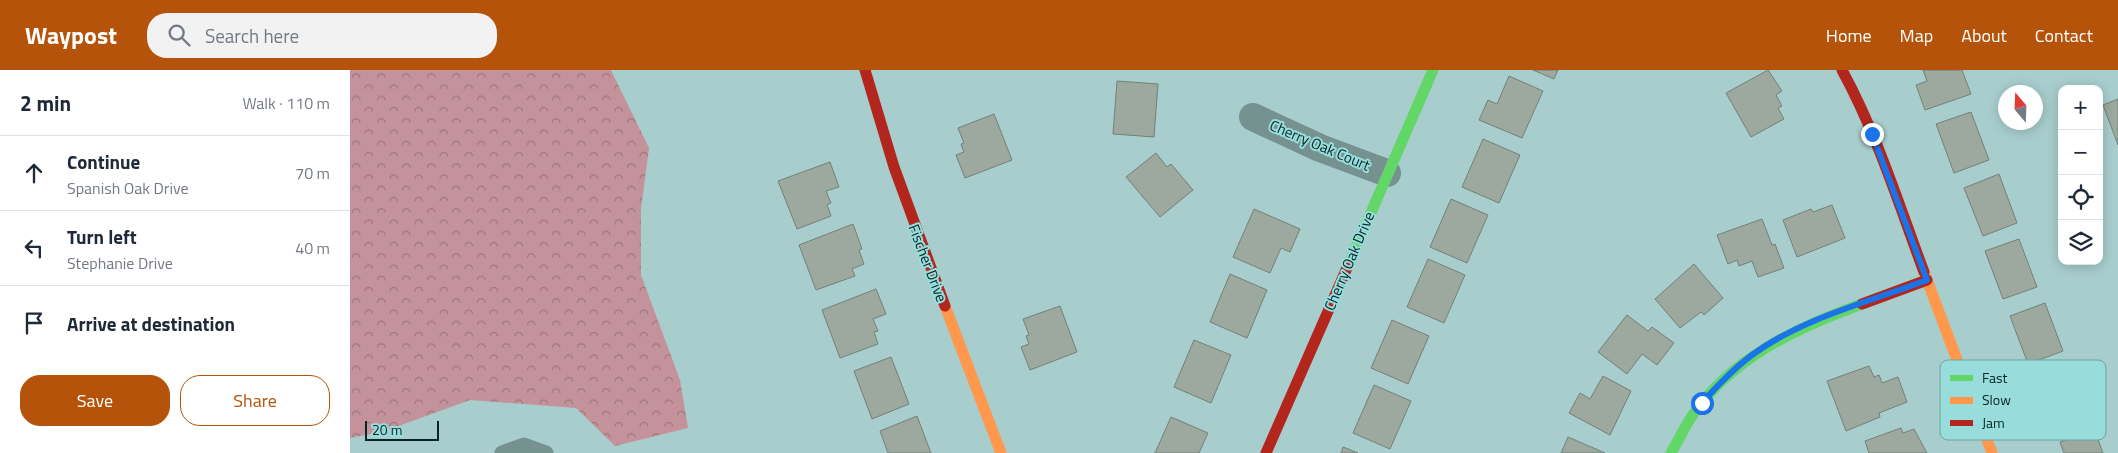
<!DOCTYPE html>
<html lang="en">
<head>
<meta charset="utf-8">
<style>
  :root { --surface:#fff; --page:#f2f2f3; --text:#1f2937; --muted:#747a83; --line:#e0e1e3; --accent:#b45309 }
  body { margin:0; font-family:"Titillium Web",sans-serif; background:var(--page); color:var(--text) }
  .controls { position:absolute; right:15px; top:15px; display:grid; overflow:hidden; border-radius:10px; box-shadow:0 2px 12px #0003 }
  .controls button { width:45px; height:45px; display:grid; place-items:center; padding:0; border:0; border-bottom:1px solid var(--line); background:var(--surface); color:var(--text); font:25px sans-serif }
  .compass { position:absolute; left:1648px; top:15px; width:45px; height:45px; border-radius:50%; background:var(--surface); box-shadow:0 2px 12px #0003; rotate:341deg }
  .scale { position:absolute; left:15px; bottom:12px; width:74px; box-sizing:border-box; padding-left:5px; border:2px solid #072525; border-top:0; font-size:14px; line-height:18px; white-space:nowrap; color:#072525; -webkit-text-stroke:4px #98dcdb; paint-order:stroke }
  .stop { position:absolute; width:15px; height:15px; margin:-11px; border:4px solid #1a73e8; border-radius:50%; background:#fff }
  .stop.end { background:#1a73e8; border-color:#fff; box-shadow:0 1px 5px #0008 }
  .list { margin:0; padding:0; list-style:none }
  h2 { display:flex; justify-content:space-between; align-items:center; height:65px; margin:0; padding:0 20px; font-size:21px }
  h2 small { font-size:16px; font-weight:400; color:var(--muted) }
  .list li { display:grid; grid-template-columns:32px 1fr auto; gap:15px; align-items:center; box-sizing:border-box; height:75px; padding:0 20px; border-top:1px solid var(--line) }
  .list b { display:block; font-size:19px; white-space:nowrap }
  .list p { margin:0; font-size:16px; white-space:nowrap; color:var(--muted) }
  .list em { font-size:16px; font-style:normal; color:var(--muted) }
  .actions { display:flex; gap:10px; padding:15px 20px }
  .actions a { flex:1; padding:11px 0; border:1px solid var(--accent); border-radius:20px; text-align:center; font-size:18px; color:var(--accent) }
  .actions .main { background:var(--accent); color:#fff }
  .icon { flex:none; width:28px; height:28px; fill:none; stroke:currentColor; stroke-width:2; stroke-linecap:round; stroke-linejoin:round }
  .map { position:relative; flex:none; width:1768px; height:383px; overflow:hidden }
  header { display:flex; align-items:center; gap:30px; box-sizing:border-box; height:70px; padding:0 25px; background:var(--accent); color:#fff }
  header strong { font-size:24px }
  nav { display:flex; gap:28px; margin-inline-start:auto; font-size:18px }
  .search { width:350px; height:45px; background:var(--page); display:flex; align-items:center; gap:12px; box-sizing:border-box; padding:0 18px; border-radius:20px; color:var(--muted); font-size:19px }
  main { display:flex }
  aside { flex:1; background:var(--surface) }
  .map>svg:first-child { display:block }
  .forest { fill:url(#forest-crowns) }
  .building { fill:#9da89f; stroke:#748078 }
  .lines { fill:none; stroke-linecap:round; stroke-linejoin:round }
  .lane { stroke:#759190; stroke-width:15 }
  .street { stroke:#759190; stroke-width:28 }
  .fast { stroke:#63d668; stroke-width:11 }
  .slow { stroke:#ff974d; stroke-width:11 }
  .jam { stroke:#b3261e; stroke-width:11 }
  .route { stroke:#1a73e8; stroke-width:6 }
  .labels { text-anchor:middle; dominant-baseline:central; stroke-width:4; stroke-linejoin:round; paint-order:stroke }
  .street-label { font-size:15px; fill:#072525; stroke:#98dcdb }
  .key { fill:#98dcdb; stroke:#6ca5a4; stroke-width:1 }
  .key-label { font-size:14px; fill:#072525 }
</style>
</head>
<body>
<header>
<strong>Waypost</strong>
<div class="search"><svg class="icon" aria-label="search" viewBox="0 0 24 24"><circle cx="10" cy="10" r="6"/><path d="M15 15l6 6"/></svg>Search here</div>
<nav><a>Home</a><a>Map</a><a>About</a><a>Contact</a></nav>
</header>
<main>
<aside>
<h2>2 min<small>Walk · 110 m</small></h2>
<ul class="list">
<li><svg class="icon" aria-label="ahead" viewBox="0 0 24 24"><path d="M12 20V5M6 11l6-6 6 6"/></svg><div><b>Continue</b><p>Spanish Oak Drive</p></div><em>70 m</em></li>
<li><svg class="icon" aria-label="left" viewBox="0 0 24 24"><path d="M17 20v-9H6M10 6l-5 5 5 5"/></svg><div><b>Turn left</b><p>Stephanie Drive</p></div><em>40 m</em></li>
<li><svg class="icon" aria-label="arrive" viewBox="0 0 24 24"><path d="M6 21V4h12l-3 4 3 4H6"/></svg><div><b>Arrive at destination</b></div></li>
</ul>
<div class="actions"><a class="main">Save</a><a>Share</a></div>
</aside>
<div class="map">
<svg width="1768" height="383" viewBox="0 0 1768 383">
  <defs>
    <pattern id="forest-crowns" width="20" height="18" patternUnits="userSpaceOnUse" patternTransform="scale(1.25)"><rect width="20" height="18" fill="#c4929a"/><path d="M2 6a3 3 0 1 1 6 0M12 15a3 3 0 1 1 6 0" fill="none" stroke="#9d777d"/></pattern>
  </defs>
  <rect width="100%" height="100%" fill="#a7cdcc"/>
  <!-- forest -->
  <path class="forest" d="M0,0H261L299,78L291,139V205L330,310L338,358L265,376L226,338L120,330L32,362L0,368Z"/>
  <!-- building -->
  <path class="building" d="M1183,0H1208L1204,9Z
    M1418,0L1432,21L1426,25L1432,36L1428,38L1434,49L1401,67L1376,23Z
    M1573,0H1612L1621,24L1575,40L1566,15L1577,11Z
    M1159,6L1193,21L1172,68L1129,50L1138,30L1147,34Z
    M767,11L808,14L804,67L763,64Z
    M1768,29V75L1753,35Z
    M1621,42L1639,90L1604,103L1586,54Z
    M644,44L662,90L615,108L606,85L614,82L611,74L614,73L608,58Z
    M1133,69L1170,85L1149,133L1112,117Z
    M806,83L817,97L821,94L843,120L810,147L776,107Z
    M480,92L489,117L476,121L481,133L477,135L481,146L447,159L428,111Z
    M1649,104L1667,153L1633,166L1614,118Z
    M1101,129L1138,145L1117,193L1080,177Z
    M1482,135L1495,168L1447,187L1433,150L1461,139L1463,142Z
    M904,139L950,159L940,182L931,178L920,203L883,187Z
    M1412,149L1422,175L1425,174L1434,198L1408,207L1402,191L1389,196L1387,190L1378,194L1367,165Z
    M503,154L512,179L509,180L514,194L502,199L505,206L466,220L449,175Z
    M1669,169L1687,217L1653,229L1635,181Z
    M1078,189L1115,205L1094,253L1057,237Z
    M1344,194L1373,228L1354,245L1351,242L1330,258L1305,229Z
    M880,204L917,220L897,268L860,252Z
    M526,219L536,244L523,249L528,261L524,262L528,274L490,288L472,240Z
    M1695,233L1713,281L1678,294L1660,246Z
    M710,236L727,282L680,300L671,277L679,274L676,266L679,265L673,249Z
    M1277,245L1298,261L1302,257L1324,273L1307,295L1292,284L1277,304L1248,282Z
    M1042,250L1079,266L1058,314L1021,298Z
    M844,270L881,285L861,333L824,317Z
    M541,287L559,334L522,349L504,301Z
    M1519,296L1524,307L1529,305L1532,313L1548,307L1557,332L1529,343L1530,347L1496,361L1477,311Z
    M1253,306L1281,321L1260,365L1219,343L1230,323L1240,329Z
    M1024,315L1061,331L1040,379L1003,363Z
    M567,346L581,383H538L530,361Z
    M821,347L858,363L849,383H805Z
    M1551,358L1553,363L1564,359L1577,383H1519L1515,371Z
    M1744,359L1753,383H1714L1710,372Z
    M1218,367L1255,383H1211Z
    M993,377L1008,383H991Z"/>
  <g class="lines">
    <!-- lane -->
    <path class="lane" d="M152,383L174,375L196,383"/>
    <!-- street -->
    <path class="street" d="M903,47L970,78L1037,103"/>
    <!-- fast -->
    <path class="fast" d="M1000,191L1083,0
      M1321,383C1328,371 1334,358 1342,346C1381,288 1448,257 1512,234"/>
    <!-- slow -->
    <path class="slow" d="M1574,202L1642,383
      M595,236L651,383"/>
    <!-- jam -->
    <path class="jam" d="M515,0L544,97L595,236
      M1492,0C1527,64 1549,135 1574,202
      M1512,234L1577,210
      M916,383L1000,191"/>
  </g>
  <g class="lines">
    <!-- route -->
    <path class="route" d="M1352,333C1367,316 1383,299 1402,285C1452,248 1519,232 1577,210L1522,64"/>
  </g>
  <g class="labels">
    <!-- street labels -->
    <g class="street-label">
      <text transform="translate(970 75) rotate(23)">Cherry Oak Court</text>
      <text transform="translate(999 191) rotate(-67)">Cherry Oak Drive</text>
      <text transform="translate(578 193) rotate(69)">Fischer Drive</text>
    </g>
  </g>
  <!-- legend -->
  <rect x="1590" y="290" width="166" height="80" rx="8" class="key"/>
  <rect x="1600" y="305" width="23" height="6" fill="#63d668"/>
  <rect x="1600" y="327" width="23" height="7" fill="#ff974d"/>
  <rect x="1600" y="350" width="23" height="6" fill="#b3261e"/>
  <g class="key-label">
    <text x="1632" y="313">Fast</text>
    <text x="1632" y="335">Slow</text>
    <text x="1632" y="358">Jam</text>
  </g>
</svg>
<div class="controls">
<button>+</button>
<button>−</button>
<button><svg class="icon" aria-label="locate" viewBox="0 0 24 24"><circle cx="12" cy="12" r="6"/><path d="M12 2v4M12 18v4M2 12h4M18 12h4"/></svg></button>
<button><svg class="icon" aria-label="layers" viewBox="0 0 24 24"><path d="M12 4l9 5-9 5-9-5zM3 14l9 5 9-5"/></svg></button>
</div>
<svg class="compass" viewBox="-18 -18 36 36"><path d="M0-13l5 13h-10z" fill="#e53935"/><path d="M0 13l5-13h-10z" fill="#747a83"/></svg>
<div class="scale">20 m</div>
<div class="stop" style="left:1352px;top:333px"></div>
<div class="stop end" style="left:1522px;top:64px"></div>
</div>
</main>
</body>
</html>
